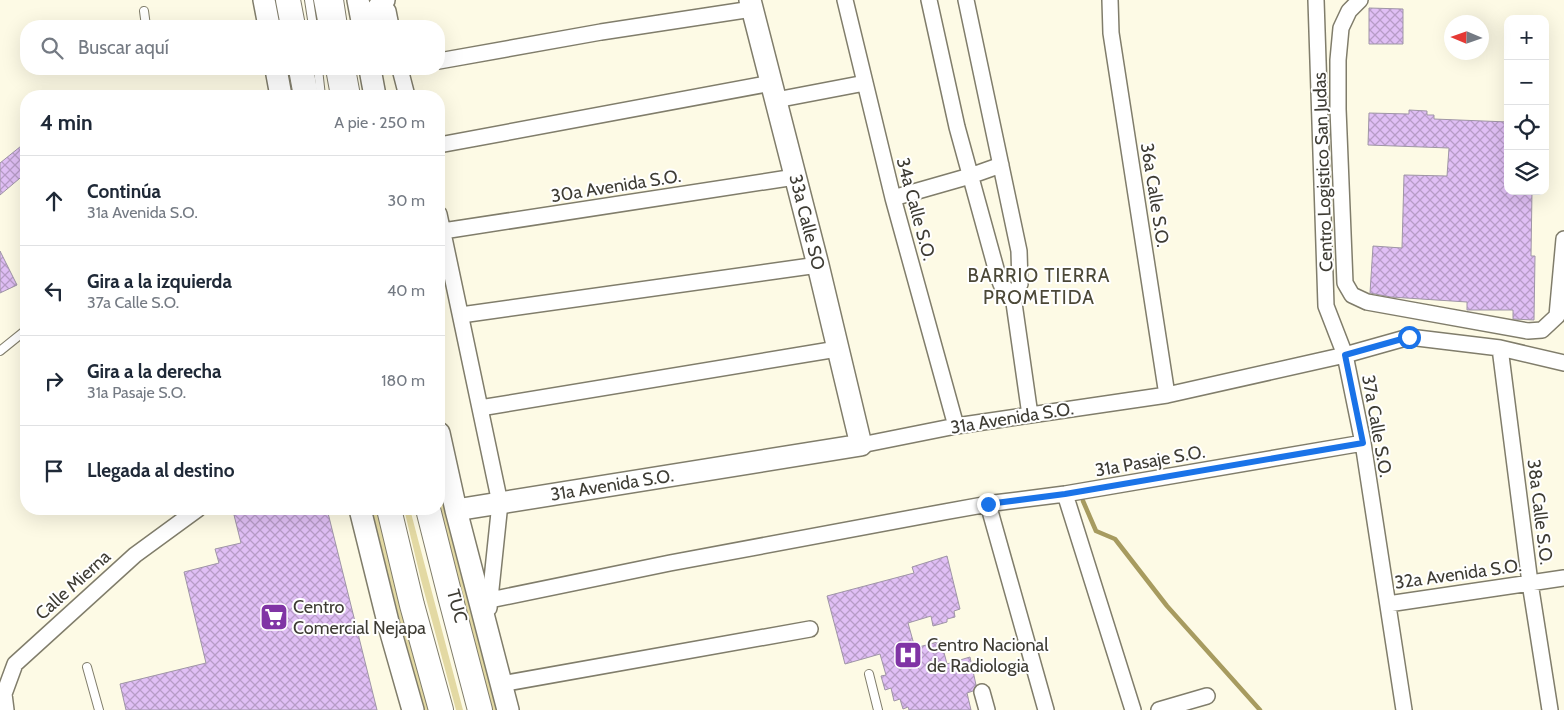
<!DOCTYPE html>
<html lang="es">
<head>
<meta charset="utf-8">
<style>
  :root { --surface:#fff; --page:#f2f2f3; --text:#1f2937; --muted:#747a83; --line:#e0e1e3 }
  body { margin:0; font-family:Cabin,sans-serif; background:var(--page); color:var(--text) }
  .controls { position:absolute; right:15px; top:15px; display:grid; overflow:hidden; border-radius:10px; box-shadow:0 5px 20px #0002 }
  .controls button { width:45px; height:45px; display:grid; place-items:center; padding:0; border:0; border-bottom:1px solid var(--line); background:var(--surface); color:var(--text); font:25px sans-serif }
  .compass { position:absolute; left:1444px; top:15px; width:45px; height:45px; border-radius:50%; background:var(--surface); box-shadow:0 5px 20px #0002; rotate:272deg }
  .stop { position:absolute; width:15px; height:15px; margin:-11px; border:4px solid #1a73e8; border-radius:50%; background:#fff }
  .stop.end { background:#1a73e8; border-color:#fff; box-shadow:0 1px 5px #0008 }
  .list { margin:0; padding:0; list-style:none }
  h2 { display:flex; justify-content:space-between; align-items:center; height:65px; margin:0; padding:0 20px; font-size:21px }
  h2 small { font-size:16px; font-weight:400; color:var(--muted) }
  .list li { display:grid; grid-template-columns:32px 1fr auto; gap:15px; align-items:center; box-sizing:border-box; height:90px; padding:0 20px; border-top:1px solid var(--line) }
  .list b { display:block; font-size:19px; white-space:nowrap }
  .list p { margin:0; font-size:16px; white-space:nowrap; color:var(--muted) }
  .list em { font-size:16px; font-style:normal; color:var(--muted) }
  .icon { flex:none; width:28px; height:28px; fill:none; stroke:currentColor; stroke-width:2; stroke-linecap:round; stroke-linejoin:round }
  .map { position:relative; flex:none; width:1564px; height:710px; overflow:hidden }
  .search { position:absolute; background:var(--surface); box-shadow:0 5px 20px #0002; left:20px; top:20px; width:425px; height:55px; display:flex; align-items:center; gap:12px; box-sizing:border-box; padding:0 18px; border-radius:20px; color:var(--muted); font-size:19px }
  .panel { position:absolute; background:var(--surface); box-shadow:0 5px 20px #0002; left:20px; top:90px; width:425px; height:425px; border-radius:20px }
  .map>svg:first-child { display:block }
  .grass { fill:#e3d9a3 }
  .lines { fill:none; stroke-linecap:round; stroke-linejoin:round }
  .stream { stroke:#a79b5f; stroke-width:4.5 }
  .building { fill:url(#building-cross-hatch); stroke:#9f95a6 }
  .lane-casing { stroke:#807d6b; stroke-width:10 }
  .street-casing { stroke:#807d6b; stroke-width:18 }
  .secondary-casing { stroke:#807d6b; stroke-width:24 }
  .primary-casing { stroke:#807d6b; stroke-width:26 }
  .lane { stroke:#fff; stroke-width:8 }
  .street { stroke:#fff; stroke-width:15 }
  .secondary { stroke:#fff; stroke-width:21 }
  .primary { stroke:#fff; stroke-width:24 }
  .route { stroke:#1a73e8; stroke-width:6 }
  .labels { text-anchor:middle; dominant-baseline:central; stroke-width:4; stroke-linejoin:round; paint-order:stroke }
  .street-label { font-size:18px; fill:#3e3c34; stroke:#fff }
  .poi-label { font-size:18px; fill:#3e3c34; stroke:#fff; text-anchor:start }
  .neighbourhood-label { font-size:19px; letter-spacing:1px; fill:#4b4837; stroke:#fff }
</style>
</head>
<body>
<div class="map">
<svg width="1564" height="710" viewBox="0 0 1564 710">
  <defs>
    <pattern id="building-cross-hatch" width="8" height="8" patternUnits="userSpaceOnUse" patternTransform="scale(1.25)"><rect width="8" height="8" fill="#e0bff5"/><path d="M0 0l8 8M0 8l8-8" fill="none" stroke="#b79cc7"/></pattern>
  </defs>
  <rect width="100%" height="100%" fill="#fdfae5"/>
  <!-- grass -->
  <path class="grass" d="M439,480L454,547L497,710H490L439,509Z
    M371,509H378L429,710H423Z
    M404,509H410L463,710H456L421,580Z"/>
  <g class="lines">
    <!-- stream -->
    <path class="stream" d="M1083,501L1096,531L1115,539L1167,606L1260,710"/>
  </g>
  <!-- building -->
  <path class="building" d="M1369,8L1403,9V44H1369Z
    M1409,110L1427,111V115H1434V119L1508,122V191H1532L1531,256H1535L1534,320L1513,319V310H1467V302L1391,297L1370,293L1373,246L1402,248L1404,175L1447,176L1449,148L1368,145L1369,113L1409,114Z
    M26,142V173L0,195V163Z
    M0,251L17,285L0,293Z
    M242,509H327L377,710H126L120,684L206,663L184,572L219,563L215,549L241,543L233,511Z
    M947,556L960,609L954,611L955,617L947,619V622L933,626L931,616L908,623L915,648L941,641L947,664L970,657L976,685L973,691L967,693L971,710H909L908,707L903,709L900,699L894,701L891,688L885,690L881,676L886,675L880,654L845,664L827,596L914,573L912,567Z"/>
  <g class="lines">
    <defs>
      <path id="lane" d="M309,0L313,26
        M318,0L323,26
        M144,11L146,26
        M318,69L321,96
        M330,69L335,96
        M0,351L26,330
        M87,667L99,710
        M869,674L878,710"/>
      <path id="street" d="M845,0L893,198L956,426
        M929,0L957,127L998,276L1001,284L1013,296L1030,415
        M966,0L1019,251L1020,284L1013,296
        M1110,0L1111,33L1167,395
        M1316,0L1326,306L1345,355L1363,443L1404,710
        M1360,0L1349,11L1341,28L1338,60V109L1345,283L1352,295L1367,302L1528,331L1542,330L1557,316L1564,239
        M382,3L388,11L391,26
        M439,61L601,32L752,9
        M400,69L407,96
        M776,100L865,83
        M439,145L772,83
        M893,198L970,176L1001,165
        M439,214L500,503L489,608
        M443,231L795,177
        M461,315L818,265
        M1500,348L1530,583L1550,710
        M480,408L837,349
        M861,445L956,426L1167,395L1345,355L1409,337L1500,348L1564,363
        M1065,494L1133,710
        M988,504L1046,710
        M490,600L670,563L944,512L994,503L1065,494L1363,443
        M1388,604L1564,578
        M501,684L810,629
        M982,692L987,710
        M6,710L4,694L15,664L135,555L198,509
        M1159,710L1207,696"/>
      <path id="secondary" d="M264,0L269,26
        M358,0L363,26
        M368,26L373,15L384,0
        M276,69L281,96
        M370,69L375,96
        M439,433L456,510L508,710
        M360,509L389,626L413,710
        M456,510L861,445L818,265L750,0"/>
      <path id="primary" d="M288,0L293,26
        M331,0L335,26
        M301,69L306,96
        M343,69L348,96
        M389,509L412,605L441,710
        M428,509L450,596L480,710"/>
    </defs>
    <!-- lane casing -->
    <use href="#lane" class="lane-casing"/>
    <!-- street casing -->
    <use href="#street" class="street-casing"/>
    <!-- secondary casing -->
    <use href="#secondary" class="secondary-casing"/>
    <!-- primary casing -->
    <use href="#primary" class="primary-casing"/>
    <!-- lane -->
    <use href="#lane" class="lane"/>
    <!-- street -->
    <use href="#street" class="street"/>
    <!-- secondary -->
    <use href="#secondary" class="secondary"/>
    <!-- primary -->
    <use href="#primary" class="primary"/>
  </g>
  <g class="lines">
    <!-- route -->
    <path class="route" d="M988,504L1065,494L1363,443L1345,355L1409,337"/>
  </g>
  <!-- icons -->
  <defs>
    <symbol id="supermarket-square" viewBox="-11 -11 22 22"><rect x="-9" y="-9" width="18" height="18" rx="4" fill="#8034a5" stroke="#fff"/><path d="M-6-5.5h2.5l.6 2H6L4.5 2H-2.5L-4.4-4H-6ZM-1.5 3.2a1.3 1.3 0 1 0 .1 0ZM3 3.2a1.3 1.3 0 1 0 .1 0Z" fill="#fff"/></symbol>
    <symbol id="hospital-square" viewBox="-11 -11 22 22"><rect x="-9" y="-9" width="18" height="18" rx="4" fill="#8034a5" stroke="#fff"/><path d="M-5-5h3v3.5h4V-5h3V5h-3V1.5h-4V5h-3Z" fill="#fff"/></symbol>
  </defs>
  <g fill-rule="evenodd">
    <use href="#supermarket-square" x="258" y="601" width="32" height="32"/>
    <use href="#hospital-square" x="892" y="639" width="32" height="32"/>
  </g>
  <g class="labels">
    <!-- street labels -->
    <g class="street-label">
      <text transform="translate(1323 172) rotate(-92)">Centro Logistico San Judas</text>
      <text transform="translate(616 186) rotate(-9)">30a Avenida S.O.</text>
      <text transform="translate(1155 195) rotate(81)">36a Calle S.O.</text>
      <text transform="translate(916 209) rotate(75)">34a Calle S.O.</text>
      <text transform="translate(807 222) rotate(76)">33a Calle SO</text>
      <text transform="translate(1012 418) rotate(-9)">31a Avenida S.O.</text>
      <text transform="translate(1377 426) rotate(80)">37a Calle S.O.</text>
      <text transform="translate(1150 461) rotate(-10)">31a Pasaje S.O.</text>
      <text transform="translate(612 485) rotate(-9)">31a Avenida S.O.</text>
      <text transform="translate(1540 512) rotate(83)">38a Calle S.O.</text>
      <text transform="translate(1458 574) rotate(-8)">32a Avenida S.O.</text>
      <text transform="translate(73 585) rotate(-42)">Calle Mierna</text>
      <text transform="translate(457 606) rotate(75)">TUC</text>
    </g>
    <!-- poi labels -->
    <g class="poi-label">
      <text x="293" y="607">Centro<tspan x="293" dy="21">Comercial Nejapa</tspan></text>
      <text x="927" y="645">Centro Nacional<tspan x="927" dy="21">de Radiologia</tspan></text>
    </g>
    <!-- neighbourhood labels -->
    <g class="neighbourhood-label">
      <text x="1039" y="275">BARRIO TIERRA<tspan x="1039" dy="22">PROMETIDA</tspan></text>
    </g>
  </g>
</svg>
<div class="controls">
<button>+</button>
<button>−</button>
<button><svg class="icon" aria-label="locate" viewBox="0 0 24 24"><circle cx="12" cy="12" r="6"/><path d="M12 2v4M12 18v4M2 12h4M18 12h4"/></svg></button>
<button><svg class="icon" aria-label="layers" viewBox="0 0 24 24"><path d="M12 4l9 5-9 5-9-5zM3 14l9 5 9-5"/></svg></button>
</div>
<svg class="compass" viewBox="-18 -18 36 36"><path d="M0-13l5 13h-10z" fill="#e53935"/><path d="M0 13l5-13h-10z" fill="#747a83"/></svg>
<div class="stop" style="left:1409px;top:337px"></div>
<div class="stop end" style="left:988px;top:504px"></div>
<div class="search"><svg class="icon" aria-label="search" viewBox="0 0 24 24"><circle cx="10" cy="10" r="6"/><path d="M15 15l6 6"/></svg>Buscar aquí</div>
<section class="panel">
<h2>4 min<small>A pie · 250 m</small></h2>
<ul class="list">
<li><svg class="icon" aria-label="ahead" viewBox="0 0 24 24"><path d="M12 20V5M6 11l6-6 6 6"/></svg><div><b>Continúa</b><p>31a Avenida S.O.</p></div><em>30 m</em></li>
<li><svg class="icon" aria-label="left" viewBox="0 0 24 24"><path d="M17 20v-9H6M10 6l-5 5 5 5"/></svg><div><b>Gira a la izquierda</b><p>37a Calle S.O.</p></div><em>40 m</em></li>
<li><svg class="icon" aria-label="right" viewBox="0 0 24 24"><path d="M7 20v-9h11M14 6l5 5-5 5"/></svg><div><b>Gira a la derecha</b><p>31a Pasaje S.O.</p></div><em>180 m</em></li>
<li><svg class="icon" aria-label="arrive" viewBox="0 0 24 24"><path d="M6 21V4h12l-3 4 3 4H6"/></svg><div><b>Llegada al destino</b></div></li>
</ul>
</section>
</div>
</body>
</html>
